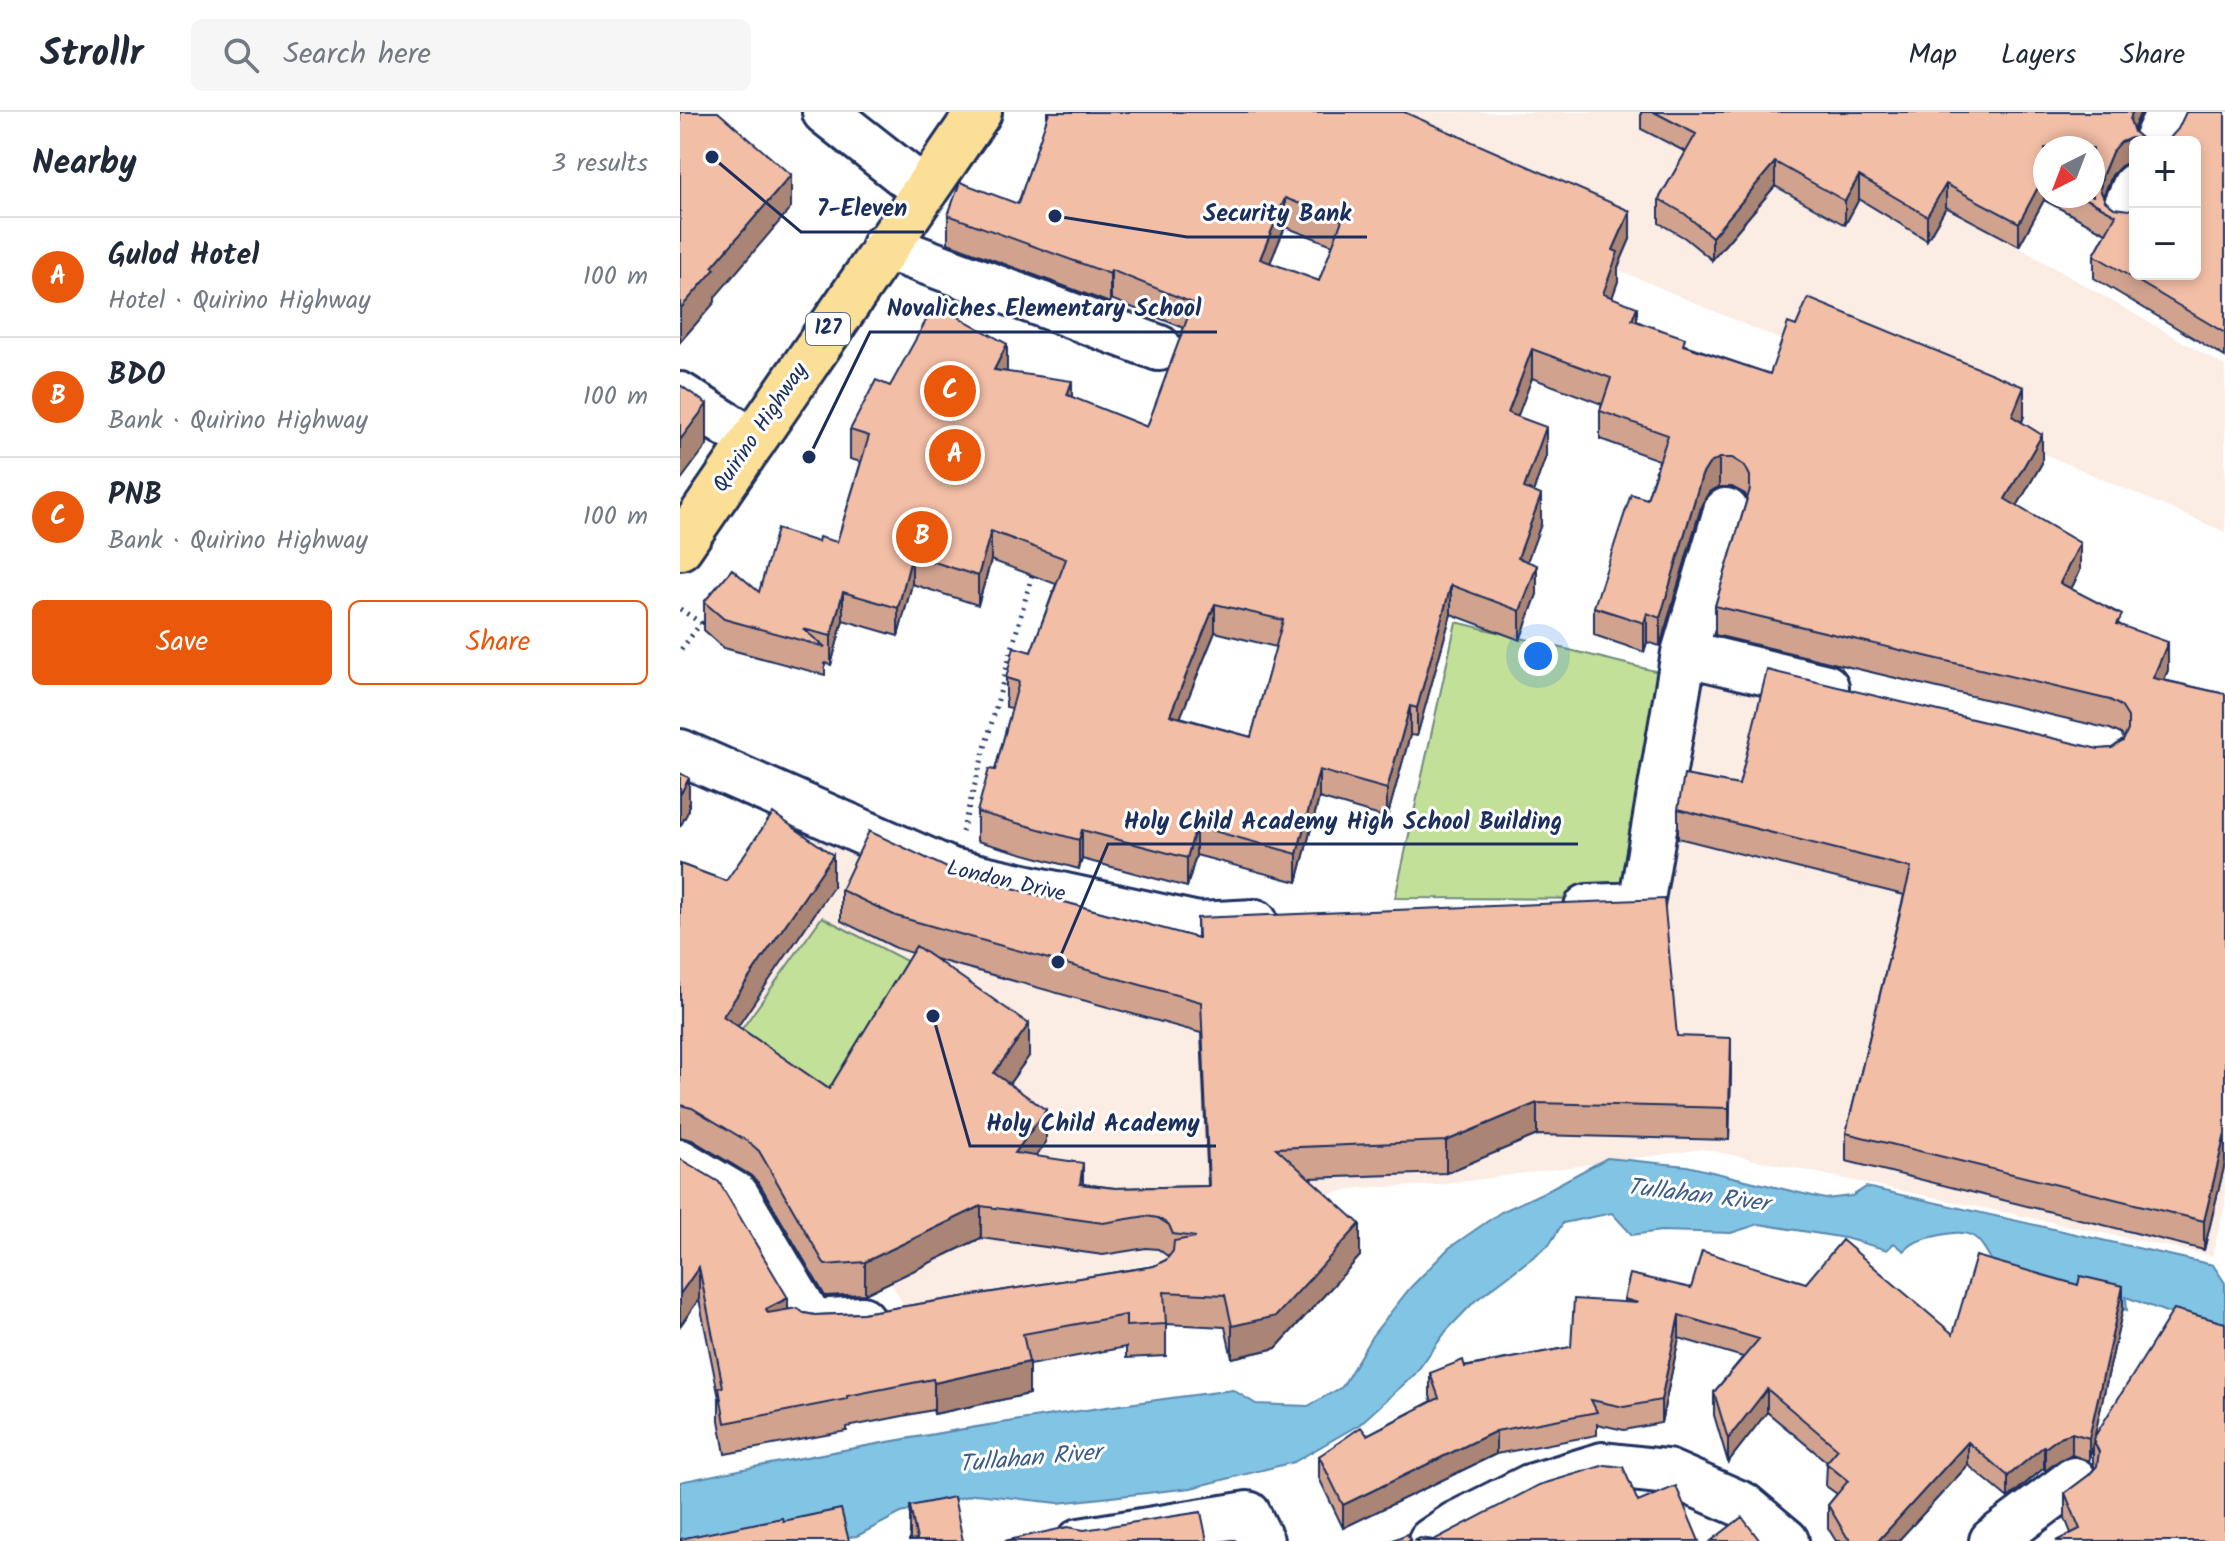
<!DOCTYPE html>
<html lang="en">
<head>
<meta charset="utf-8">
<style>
  :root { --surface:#fff; --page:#f6f6f7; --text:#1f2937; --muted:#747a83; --line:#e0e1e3; --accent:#ea580c }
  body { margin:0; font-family:Kalam,sans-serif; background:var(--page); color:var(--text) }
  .controls { position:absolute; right:24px; top:24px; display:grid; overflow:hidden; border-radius:12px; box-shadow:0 4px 12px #0003 }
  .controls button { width:72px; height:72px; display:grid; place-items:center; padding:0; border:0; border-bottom:2px solid var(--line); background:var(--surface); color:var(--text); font:40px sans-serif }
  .compass { position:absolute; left:1353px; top:24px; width:72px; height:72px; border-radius:50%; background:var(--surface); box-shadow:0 4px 12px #0003; rotate:222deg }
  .you { position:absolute; left:858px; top:544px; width:28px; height:28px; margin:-20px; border:6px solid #fff; border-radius:50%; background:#1a73e8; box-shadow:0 0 0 12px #1a73e833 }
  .badge { display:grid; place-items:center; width:52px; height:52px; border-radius:50%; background:var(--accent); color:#fff; font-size:26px; font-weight:700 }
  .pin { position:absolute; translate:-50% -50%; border:4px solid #fff; box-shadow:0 2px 8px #0006 }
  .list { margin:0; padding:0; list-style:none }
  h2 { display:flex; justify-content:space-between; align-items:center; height:104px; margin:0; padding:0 32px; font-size:34px }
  h2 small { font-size:26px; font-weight:400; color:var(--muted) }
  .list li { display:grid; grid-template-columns:52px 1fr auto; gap:24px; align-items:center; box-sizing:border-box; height:120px; padding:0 32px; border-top:2px solid var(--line) }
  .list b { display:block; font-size:30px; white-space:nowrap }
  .list p { margin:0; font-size:26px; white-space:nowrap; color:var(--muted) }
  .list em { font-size:26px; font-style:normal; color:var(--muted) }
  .actions { display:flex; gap:16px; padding:24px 32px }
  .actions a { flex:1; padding:18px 0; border:2px solid var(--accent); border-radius:12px; text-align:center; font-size:28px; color:var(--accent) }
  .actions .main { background:var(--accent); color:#fff }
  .icon { flex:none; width:44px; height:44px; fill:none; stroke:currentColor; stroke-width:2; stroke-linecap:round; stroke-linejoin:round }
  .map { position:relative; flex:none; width:1545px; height:1429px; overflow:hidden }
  header { display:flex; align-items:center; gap:48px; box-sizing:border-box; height:112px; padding:0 40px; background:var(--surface); border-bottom:2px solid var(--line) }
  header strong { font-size:38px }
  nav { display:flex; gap:44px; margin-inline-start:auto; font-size:28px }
  .search { width:560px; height:72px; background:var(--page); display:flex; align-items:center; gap:20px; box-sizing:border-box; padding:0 28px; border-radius:12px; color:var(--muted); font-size:30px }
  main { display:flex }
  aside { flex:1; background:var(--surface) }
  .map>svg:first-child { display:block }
  .built { fill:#fbece4 }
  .green { fill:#c2e098; stroke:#6e887b; stroke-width:2 }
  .water { fill:#82c4e3; stroke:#5988ae; stroke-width:2 }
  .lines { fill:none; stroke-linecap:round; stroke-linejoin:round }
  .minor-casing { stroke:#1b2f5e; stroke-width:50 }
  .major-casing { stroke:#1b2f5e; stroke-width:50 }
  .path { stroke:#1b2f5e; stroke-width:5; stroke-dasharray:2 6; stroke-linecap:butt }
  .minor { stroke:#fff; stroke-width:44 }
  .major { stroke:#fbdf96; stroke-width:44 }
  .wall { fill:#d1a38f; stroke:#1b2f5e; stroke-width:2; fill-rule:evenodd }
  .shaded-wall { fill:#aa8574; stroke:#1b2f5e; stroke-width:2 }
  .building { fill:#f3bea6; stroke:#1b2f5e; stroke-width:2; fill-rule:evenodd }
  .labels { text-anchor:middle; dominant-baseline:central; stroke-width:6; stroke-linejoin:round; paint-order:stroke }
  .shield { fill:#fff; stroke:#5f6d8e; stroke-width:2 }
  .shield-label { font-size:20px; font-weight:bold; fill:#1b2f5e }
  .street-label { font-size:22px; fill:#1b2f5e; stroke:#fff }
  .water-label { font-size:24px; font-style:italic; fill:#3a5c86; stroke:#fff }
  .leader { fill:none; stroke:#1b2f5e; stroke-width:3 }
  .callout-dot { fill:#1b2f5e; stroke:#fff; stroke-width:3 }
  .callout-label { font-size:24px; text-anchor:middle; font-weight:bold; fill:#1b2f5e; stroke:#fff; stroke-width:6; stroke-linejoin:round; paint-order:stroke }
</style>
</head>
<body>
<header>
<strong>Strollr</strong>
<div class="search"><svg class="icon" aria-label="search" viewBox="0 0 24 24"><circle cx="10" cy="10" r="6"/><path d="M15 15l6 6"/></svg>Search here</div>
<nav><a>Map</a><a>Layers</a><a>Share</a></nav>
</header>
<main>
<aside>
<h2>Nearby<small>3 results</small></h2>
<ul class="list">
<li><span class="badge">A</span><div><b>Gulod Hotel</b><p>Hotel · Quirino Highway</p></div><em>100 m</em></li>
<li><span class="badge">B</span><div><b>BDO</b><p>Bank · Quirino Highway</p></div><em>100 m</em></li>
<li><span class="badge">C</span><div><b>PNB</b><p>Bank · Quirino Highway</p></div><em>100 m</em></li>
</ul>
<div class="actions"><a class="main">Save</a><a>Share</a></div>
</aside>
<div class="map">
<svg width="1545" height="1429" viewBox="0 0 1545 1429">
  <rect width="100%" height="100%" fill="#fff"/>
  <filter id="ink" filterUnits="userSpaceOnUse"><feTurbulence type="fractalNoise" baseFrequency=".0125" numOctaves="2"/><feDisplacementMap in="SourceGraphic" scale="16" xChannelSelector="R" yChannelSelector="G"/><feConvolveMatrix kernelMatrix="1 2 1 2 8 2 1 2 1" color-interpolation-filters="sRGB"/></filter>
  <g filter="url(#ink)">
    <!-- built -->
    <path class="built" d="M579,0H1103L1545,254V420L643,30Z
      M1016,549L1545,677V1093L1532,1144L1023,1037L758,1073L678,1076L512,1110L491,1148L226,1197L137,1044L0,849L96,712L265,777L509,833L976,814Z"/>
    <!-- green -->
    <path class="green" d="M776,510L991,563L960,787L715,786Z
      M142,805L240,856L142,999L49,935Z"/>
    <!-- water -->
    <path class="water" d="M927,1046L1007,1054L1145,1087L1172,1084L1186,1075L1533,1153L1545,1171V1227L1497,1204L1446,1185L1447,1198L1316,1157C1297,1121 1293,1115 1252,1125C1239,1128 1233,1130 1224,1139L1214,1131L1207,1138L1165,1126L1079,1112L1051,1121L981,1119L952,1123L932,1101L883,1111L869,1133L795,1189L767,1218L735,1262L680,1312L614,1350L511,1376L378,1391L296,1382L221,1401L177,1424L134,1429H0V1370C183,1332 368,1301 553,1278L576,1292L628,1294L662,1275L692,1224L730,1176L769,1136L821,1100L862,1081Z"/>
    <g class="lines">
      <defs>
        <path id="minor" d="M145,0L244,78
          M1475,30L1489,0
          M1445,97L1455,74
          M204,134L479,236
          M0,283L73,329
          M1004,541L1146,575
          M0,640L271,759L518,813L575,810
          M907,795L961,793L1004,541L1046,399
          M0,1050L57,1084L125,1199L134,1210L182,1207
          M400,1429L568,1402L581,1429
          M751,1429L776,1412L850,1375L923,1353L987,1360L1063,1393L1106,1429
          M1312,1429L1394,1368"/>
        <path id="major" d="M0,435L299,0"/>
      </defs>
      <!-- minor casing -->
      <use href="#minor" class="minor-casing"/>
      <!-- major casing -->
      <use href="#major" class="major-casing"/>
      <!-- path -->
      <path class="path" d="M0,497L21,511L0,539
        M282,720L353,459"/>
      <!-- minor -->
      <use href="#minor" class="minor"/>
      <!-- major -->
      <use href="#major" class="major"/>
    </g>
    <!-- wall -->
    <path class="wall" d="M367,0H724L950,127L938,155V169L932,186L957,209L1005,233L1090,262L1344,304L1342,310L1362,351L1337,394L1400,459L1391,477L1442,514L1488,558L1484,568L1545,582V1051L1524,1138L1166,1049V1021L1224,783L998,726V697L1059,673L1432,636L1444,627L1441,622L1430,617L1035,523V494L1067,387L1065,382L1052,375H1039L1029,380L1022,392L980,534L967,530L964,540L914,523V495L967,387L979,348L920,327V299L922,292L852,266L837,305L866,344L853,380L861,412L847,449L857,482L840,528L771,502L737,624L730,623L707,706L639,686L617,770L516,743L507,775L402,747L399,757L297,729V700L315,658L332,596L326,595V566L351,540L376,472L311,448L298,493L232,472L218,524L163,508L151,553L145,551V563L44,536L24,518V490L79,480L138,430H157L181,350L170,347V318L210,274L327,260L467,315L504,216L431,187L430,191L268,131V103L338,92L367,7ZM605,115L653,133L639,169L590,151ZM535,520L596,535L571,625L500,605Z
      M961,0H1461L1453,17L1454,20L1462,27V30H1455V50L1451,49L1441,54L1432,63L1423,84L1425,89L1434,96L1455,162L1545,0V245L1414,166V143L1426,121L1364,88L1339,134L1266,95L1247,128L1179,87L1165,113L1095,74L1032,148L1005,126L979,111V87L1006,40L961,17ZM1365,36L1413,84H1365Z
      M0,752L46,769L153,775L57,914L149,977L232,841L216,836L161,809V778L280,762L517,826V806L997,924L1051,958L1049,1028L857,1023L766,1061L630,1066L680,1144L596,1236L552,1246L545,1215L486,1212V1244L446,1246V1235L349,1253V1282L254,1302L253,1298L167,1315V1319L45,1342L39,1308V1286L19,1187L0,1214V1047L108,1197L124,1201L135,1203L183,1201L474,1154L486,1148L489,1145L478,1137L466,1136L423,1143L301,1126L185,1182L145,1184L79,1071L70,1063L12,1028L0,1025ZM255,847L521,921L528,1074L435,1076L403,1072L356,1044L366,1030L329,972L349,944Z
      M1011,1176L1273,1222L1443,1196L1414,1326L1545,1429L1391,1421L1385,1406V1381L1409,1363L1415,1356L1413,1352V1331L1409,1349L1392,1343L1380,1348L1365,1359L1364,1356L1328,1386L1288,1353L1218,1429H1156L1148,1416V1393L1157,1382L1146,1374L1147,1350L1087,1300L1048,1350L1034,1303V1280L1063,1245L999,1226L981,1311L944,1318L917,1312V1323L816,1342L663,1416L639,1366V1344L687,1323L752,1289L750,1284V1261L891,1235L944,1190V1187Z
      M230,1394L283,1429H230Z"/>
    <!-- shaded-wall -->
    <path class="shaded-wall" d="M1452,0H1461L1452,19L1451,26V49L1441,54L1432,63L1422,87L1420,77L1422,64L1432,40L1450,8Z
      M1095,50V74L1032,148V125Z
      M111,63V96L35,185V190L0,230V197L32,155Z
      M1179,64V87L1165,113V89Z
      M1364,64V88L1339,134V111Z
      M1266,72V95L1247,128V104Z
      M605,86V115L580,175V147Z
      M950,99V127L938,155V169L923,211V182L933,138Z
      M431,158V187L430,191V162Z
      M957,195V223L952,208Z
      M327,232V260L314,258Z
      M852,237V266L828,330V301Z
      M392,269V298L387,283Z
      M1344,275V304L1332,332V304Z
      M27,292V333L0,369V328Z
      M866,315V344L844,405V376Z
      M1362,323V351L1325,415V387Z
      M1039,346V375L1029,380L1022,392L980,534V506L1022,363L1029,352Z
      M861,383V412L838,474V446Z
      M311,419V448L298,493V464Z
      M1400,431V459L1380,499V471Z
      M232,443V472L218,524V496Z
      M857,453V482L840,528V499Z
      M771,473V502L737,624V596Z
      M163,480V508L151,553V524Z
      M535,492V520L490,631V603Z
      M967,501V530L964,540V511Z
      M1488,530V558L1473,595V566Z
      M730,594V623L707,706V677Z
      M639,658V686L617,770V742Z
      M9,666V698L0,715V683Z
      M516,714V743L507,775V746Z
      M402,718V747L399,757V728Z
      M153,743V775L43,936V904Z
      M349,912V944L314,993V961Z
      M1051,926V958L1049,1028V996Z
      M857,991V1023L766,1061V1029Z
      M366,998V1030L335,1073V1041Z
      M1545,1022V1051L1524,1138V1109Z
      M403,1051V1083L400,1072Z
      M301,1094V1126L185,1182V1150Z
      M680,1112V1144L596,1236L552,1246V1214Z
      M19,1155V1187L0,1214V1182Z
      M1443,1174V1196L1409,1349V1326Z
      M108,1186V1218L86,1229V1197Z
      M999,1203V1226L981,1311V1288Z
      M349,1250V1282L254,1302V1271Z
      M1087,1277V1300L1048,1350V1327Z
      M816,1319V1342L663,1416V1393Z
      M1392,1321V1343L1380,1348L1365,1359V1336L1380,1325Z
      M1288,1330V1353L1218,1429H1198Z
      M1364,1334V1356L1328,1386V1364Z"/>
    <!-- building -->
    <path class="building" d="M0,0H38L111,63L32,155L35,157L0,197Z
      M369,0H724L950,99L933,138L938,140L923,182L957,195L952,208L1005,226L1003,233L1090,262L1108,211L1116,214L1128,186L1344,275L1332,304L1362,323L1325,387L1400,431L1380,471L1442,503L1437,512L1488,530L1473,566L1545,582V1022L1524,1109L1166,1021L1231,756L998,697L1004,663L1059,673L1087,558L1418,637L1432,636L1443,629L1448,618V605L1441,594L1430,588L1035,494L1070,377V364L1065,354L1052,346H1039L1029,352L1022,363L980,506L967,501L964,511L914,495L951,382L967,387L988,323L920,299L931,266L852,237L828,301L866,315L844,376L861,383L838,446L857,453L840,499L771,473L737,596L730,594L707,677L639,658L617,742L516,714L507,746L402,718L399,728L297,700L309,657L315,658L339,570L326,566L334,535L351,540L386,447L311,419L298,464L232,443L218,496L163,480L151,524L123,517L145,535L44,507L24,490L52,457L79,480L97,417L138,430L139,425L157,430L189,324L170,318L196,268L210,274L255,192L327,232L314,258L392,269L387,283L467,315L513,191L431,158L430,162L268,103L280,70L338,92ZM605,86L662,108L639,169L580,147ZM535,492L603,508L571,625L490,603Z
      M974,0H1452L1450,8L1454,20L1462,27L1451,26L1441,30L1432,40L1422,64L1420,77L1425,89L1434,96L1449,98L1455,95V162H1515V30H1481L1490,26L1498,17L1506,0H1545V221L1414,143L1436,103L1401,84H1413V36H1365V65L1364,64L1339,111L1266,72L1247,104L1179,64L1165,89L1095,50L1032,125L1005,102L979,87L1016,22Z
      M0,273L27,292L0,328Z
      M0,661L9,666L0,683Z
      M93,701L153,743L43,904L149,977L236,834L349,912L314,961L366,998L335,1041L403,1051L400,1072L435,1076L529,1074L521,890L216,804L161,778L189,719L280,762L518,826L517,806L984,787L997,924L1051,926L1049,996L857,991L766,1029L596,1036L680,1112L596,1204L552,1214L545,1183L484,1180L486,1212L446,1214V1203L343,1222L349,1250L254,1271L253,1267L167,1284V1287L45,1311L39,1276L43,1275L19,1155L0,1182V1047L39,1070L108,1186L86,1197L88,1201L117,1196L124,1201L135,1203L183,1201L474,1154L486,1148L493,1139L494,1129L516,1125L493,1122L489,1113L478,1106L466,1104L423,1111L301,1094L185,1150L145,1153L79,1039L70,1031L12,996L0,993V752L46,769Z
      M1162,1128L1273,1222L1296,1144L1398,1173L1400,1164L1443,1174L1409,1326L1392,1321L1380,1325L1365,1336L1364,1334L1328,1364L1288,1330L1198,1429H1172L1167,1425L1148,1393L1168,1369L1146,1351L1158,1337L1087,1277L1048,1327L1034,1280L1079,1227L999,1203L981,1288L944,1295L911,1288L917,1300L816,1319L663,1393L639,1344L681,1315L687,1323L759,1286L750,1261L783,1248L785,1255L891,1235L894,1187L958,1191L944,1187L950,1162L1011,1176L1022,1139L1126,1171Z
      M1494,1197L1545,1211V1429H1376L1400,1417L1385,1381L1409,1363L1417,1354L1419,1340L1413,1327Z
      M925,1353L943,1355L958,1390L996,1374L1019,1429H734L740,1426L754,1428L859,1373Z
      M274,1385L283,1429H228L237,1428L230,1394Z
      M161,1397L169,1429H0V1427L102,1406L103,1409Z
      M521,1400L527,1429H324L388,1415L404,1418Z
      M1062,1405L1080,1429H1031Z
      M727,1422L731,1429H711Z"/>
  </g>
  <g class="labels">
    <!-- shield labels -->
    <rect class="shield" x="126" y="201" width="44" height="32" rx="6"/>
    <g class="shield-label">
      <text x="148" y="217">127</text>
    </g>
    <!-- street labels -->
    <g class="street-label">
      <text transform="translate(81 316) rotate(-56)">Quirino Highway</text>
      <text transform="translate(326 770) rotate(13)">London Drive</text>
    </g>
    <!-- water labels -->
    <g class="water-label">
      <text transform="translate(1018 1084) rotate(7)">Tullahan River</text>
      <text transform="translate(350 1347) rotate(-5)">Tullahan River</text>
    </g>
  </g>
  <!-- callouts -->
  <path class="leader" d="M32 45L121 120H244M375 104L507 125H687M129 345L190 220H537M378 850L428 732H898M253 904L290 1034H536"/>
  <g class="callout-dot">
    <circle cx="32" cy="45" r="8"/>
    <circle cx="375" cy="104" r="8"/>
    <circle cx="129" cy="345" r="8"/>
    <circle cx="378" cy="850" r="8"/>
    <circle cx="253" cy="904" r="8"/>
  </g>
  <g class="callout-label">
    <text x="182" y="104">7-Eleven</text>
    <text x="597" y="109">Security Bank</text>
    <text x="364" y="204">Novaliches Elementary School</text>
    <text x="663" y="717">Holy Child Academy High School Building</text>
    <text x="413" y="1019">Holy Child Academy</text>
  </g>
</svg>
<div class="controls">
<button>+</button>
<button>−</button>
</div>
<svg class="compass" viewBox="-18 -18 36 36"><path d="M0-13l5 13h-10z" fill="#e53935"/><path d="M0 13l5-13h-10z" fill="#747a83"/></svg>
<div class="you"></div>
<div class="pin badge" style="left:275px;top:343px">A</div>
<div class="pin badge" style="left:242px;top:425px">B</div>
<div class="pin badge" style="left:270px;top:279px">C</div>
</div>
</main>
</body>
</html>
